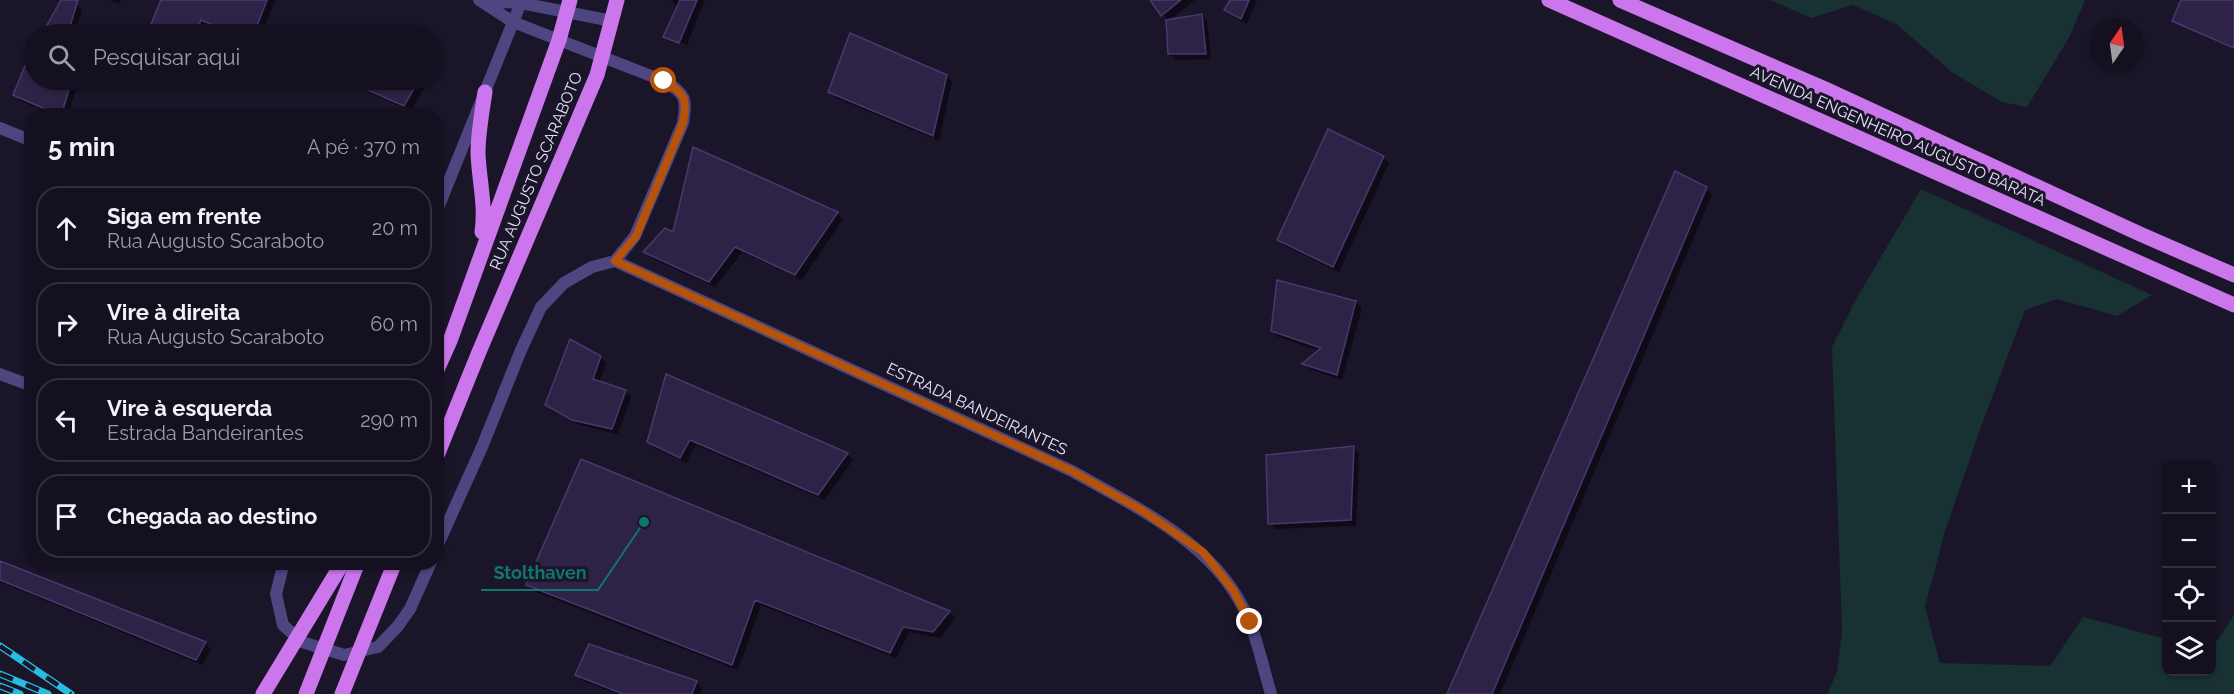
<!DOCTYPE html>
<html lang="pt">
<head>
<meta charset="utf-8">
<style>
  :root { --surface:#14101f; --page:#211e2c; --text:#f1f3f6; --muted:#9d9da4; --line:#33303d }
  body { margin:0; font-family:Raleway,sans-serif; background:var(--page); color:var(--text) }
  .controls { position:absolute; right:18px; bottom:18px; display:grid; overflow:hidden; border-radius:12px; box-shadow:0 2px 4px #0004 }
  .controls button { width:54px; height:54px; display:grid; place-items:center; padding:0; border:0; border-bottom:2px solid var(--line); background:var(--surface); color:var(--text); font:30px sans-serif }
  .compass { position:absolute; left:2090px; top:18px; width:54px; height:54px; border-radius:50%; background:var(--surface); box-shadow:0 2px 4px #0004; rotate:13deg }
  .stop { position:absolute; width:18px; height:18px; margin:-14px; border:4px solid #b45309; border-radius:50%; background:#fff }
  .stop.end { background:#b45309; border-color:#fff; box-shadow:0 2px 6px #0008 }
  .list { margin:0; padding:0; list-style:none }
  h2 { display:flex; justify-content:space-between; align-items:center; height:78px; margin:0; padding:0 24px; font-size:26px }
  h2 small { font-size:20px; font-weight:400; color:var(--muted) }
  .list li { display:grid; grid-template-columns:39px 1fr auto; gap:18px; align-items:center; box-sizing:border-box; height:84px; margin:0 12px 12px; padding:0 12px; border:2px solid var(--line); border-radius:24px }
  .list b { display:block; font-size:22px; white-space:nowrap }
  .list p { margin:0; font-size:20px; white-space:nowrap; color:var(--muted) }
  .list em { font-size:20px; font-style:normal; color:var(--muted) }
  .icon { flex:none; width:33px; height:33px; fill:none; stroke:currentColor; stroke-width:2; stroke-linecap:round; stroke-linejoin:round }
  .map { position:relative; flex:none; width:2234px; height:694px; overflow:hidden }
  .search { position:absolute; background:var(--surface); box-shadow:0 2px 4px #0004; left:24px; top:24px; width:420px; height:66px; display:flex; align-items:center; gap:15px; box-sizing:border-box; padding:0 21px; border-radius:33px; color:var(--muted); font-size:22px }
  .panel { position:absolute; background:var(--surface); box-shadow:0 2px 4px #0004; left:24px; top:108px; width:420px; height:462px; border-radius:24px }
  .map>svg:first-child { display:block }
  .green { fill:#183132 }
  .shadow { fill:#0007 }
  .building { fill:#2e2347; stroke:#493870; stroke-width:1.5 }
  .lines { fill:none; stroke-linecap:round; stroke-linejoin:round }
  .minor { stroke:#4e4681; stroke-width:12 }
  .primary { stroke:#cb76ec; stroke-width:15 }
  .rail-casing { stroke:#26bde1; stroke-width:7 }
  .rail { stroke:#1a1529; stroke-width:4.5; stroke-dasharray:14; stroke-linecap:butt }
  .primary-bridge { stroke:#cb76ec; stroke-width:15 }
  .route { stroke:#b45309; stroke-width:8 }
  .labels { text-anchor:middle; dominant-baseline:central; stroke-width:6; stroke-linejoin:round; paint-order:stroke }
  .street-label { font-size:16px; fill:#e6e1fb; stroke:#1a1529 }
  .leader { fill:none; stroke:#0f766e; stroke-width:2 }
  .callout-dot { fill:#0f766e; stroke:#1a1529; stroke-width:2 }
  .callout-label { font-size:18px; text-anchor:middle; font-weight:bold; fill:#0f766e; stroke:#1a1529; stroke-width:6; stroke-linejoin:round; paint-order:stroke }
</style>
</head>
<body>
<div class="map">
<svg width="2234" height="694" viewBox="0 0 2234 694">
  <rect width="100%" height="100%" fill="#1a1529"/>
  <!-- green -->
  <path class="green" d="M1770,0H2085L2070,36L2027,107L2002,102L1953,73L1896,24L1853,5L1811,18Z
    M1921,189L2152,295L2117,316L2057,299L2025,310L1982,424L1945,531L1925,607L1940,663L2050,666L2083,617L2166,639V672H2212V641L2218,640L2234,615V694H1827L1837,672L1842,632L1832,347L1855,301Z"/>
  <!-- shadow -->
  <path class="shadow" d="M62,0L76,4L82,10L75,34H65L55,30L49,25Z
    M109,0H121L119,4Z
    M162,0H275L262,34H229L207,25L203,34H148Z
    M671,0H705L686,47L687,45L670,38V42L685,48L671,43L665,37L678,7Z
    M1152,0H1195L1168,21Z
    M1232,0H1257L1247,24L1232,16L1226,10Z
    M1201,16L1207,21L1211,59L1176,60L1170,54Z
    M304,27L320,34H300Z
    M29,61L34,64V80H70L77,86L68,116H55L21,101L15,95Z
    M946,76L952,82L939,141L836,98L830,92Z
    M169,80H185L183,86Z
    M340,80H414L424,88L411,111Z
    M256,109L273,116H253Z
    M694,149L837,213L843,219L802,280L742,252L715,287L651,258L645,252L674,234Z
    M1383,157L1389,163L1339,272L1285,246L1279,240Z
    M1675,173L1706,189L1712,195L1500,694H1448Z
    M1356,302L1362,308L1342,380L1310,369L1305,364L1320,351L1278,337L1272,331Z
    M600,357L606,363L599,383L625,392L631,397L618,434L579,425L553,411L546,405Z
    M667,376L847,454L853,460L824,500L696,445L686,463L655,448L649,442Z
    M1353,447L1359,453L1356,526L1276,529L1270,523Z
    M0,563L205,643L211,649L202,665L0,582Z
    M527,585L949,612L955,618L940,638L909,632L896,658L761,605L738,670L533,591Z
    M577,675L696,682L702,688L700,694H617L583,681Z"/>
  <!-- building -->
  <path class="building" d="M61,0H78L68,33L47,25Z
    M161,0H267L254,34H234L201,20L195,34H147Z
    M680,0H697L679,43L663,37Z
    M1150,0H1181L1161,16Z
    M1230,0H1249L1241,19L1224,10Z
    M2181,0H2234V48L2172,21Z
    M1202,14L1206,54H1168L1166,20Z
    M850,33L947,75L933,136L828,92Z
    M34,44V80H72L61,116L13,95Z
    M345,80H419L404,106Z
    M1328,129L1384,156L1333,267L1277,240Z
    M693,147L838,212L795,275L735,247L709,282L643,252L665,228L673,232Z
    M1675,171L1707,187L1492,694H1447Z
    M1277,280L1356,301L1337,375L1302,364L1321,348L1271,331Z
    M570,339L601,356L593,379L626,390L612,429L572,420L545,405Z
    M666,374L848,453L818,495L690,440L680,458L647,442Z
    M1354,446L1351,520L1268,524L1266,455Z
    M581,459L950,611L933,632L903,627L890,653L755,600L732,665L526,585Z
    M0,561L206,642L196,660L0,580Z
    M589,644L697,681L692,694H623L575,675Z"/>
  <g class="lines">
    <!-- minor -->
    <path class="minor" d="M483,1L521,3L612,21
      M0,128L32,141
      M436,213L522,0
      M615,261L1072,471C1139,509 1221,546 1250,623C1259,646 1264,671 1271,694
      M0,374L32,386
      M436,549L482,447L521,350L541,307L564,283L592,267L615,261L635,236L683,123C687,98 686,94 664,81L513,22L479,0
      M284,562L276,594L283,625L302,642L344,655L378,647L398,626L410,609L431,562"/>
    <!-- primary -->
    <path class="primary" d="M1549,0L2234,305
      M1620,0L1825,89L2140,234L2234,275
      M482,232C486,204 479,181 478,153C478,133 482,112 485,92
      M436,372L450,341L559,40L570,0
      M436,458L479,352L597,75L617,0"/>
    <defs>
      <path id="rail" d="M0,646L71,694
        M0,674L48,694
        M0,686L20,694"/>
    </defs>
    <!-- rail casing -->
    <use href="#rail" class="rail-casing"/>
    <!-- rail -->
    <use href="#rail" class="rail"/>
    <!-- primary-bridge -->
    <path class="primary-bridge" d="M263,694L343,562
      M306,694L358,562
      M342,694L395,562"/>
  </g>
  <g class="lines">
    <!-- route -->
    <path class="route" d="M664,81C686,94 687,99 683,123L636,236L615,261L1072,471L1143,511L1203,552L1233,590L1250,622"/>
  </g>
  <g class="labels">
    <!-- street labels -->
    <g class="street-label">
      <text transform="translate(1898 136) rotate(24)">AVENIDA ENGENHEIRO AUGUSTO BARATA</text>
      <text transform="translate(536 171) rotate(-67)">RUA AUGUSTO SCARABOTO</text>
      <text transform="translate(977 409) rotate(25)">ESTRADA BANDEIRANTES</text>
    </g>
  </g>
  <!-- callouts -->
  <path class="leader" d="M644 522L598 590H481"/>
  <circle class="callout-dot" cx="644" cy="522" r="6"/>
  <g class="callout-label">
    <text x="540" y="579">Stolthaven</text>
  </g>
</svg>
<div class="controls">
<button>+</button>
<button>−</button>
<button><svg class="icon" aria-label="locate" viewBox="0 0 24 24"><circle cx="12" cy="12" r="6"/><path d="M12 2v4M12 18v4M2 12h4M18 12h4"/></svg></button>
<button><svg class="icon" aria-label="layers" viewBox="0 0 24 24"><path d="M12 4l9 5-9 5-9-5zM3 14l9 5 9-5"/></svg></button>
</div>
<svg class="compass" viewBox="-18 -18 36 36"><path d="M0-13l5 13h-10z" fill="#e53935"/><path d="M0 13l5-13h-10z" fill="#9d9da4"/></svg>
<div class="stop" style="left:664px;top:81px"></div>
<div class="stop end" style="left:1250px;top:622px"></div>
<div class="search"><svg class="icon" aria-label="search" viewBox="0 0 24 24"><circle cx="10" cy="10" r="6"/><path d="M15 15l6 6"/></svg>Pesquisar aqui</div>
<section class="panel">
<h2>5 min<small>A pé · 370 m</small></h2>
<ul class="list">
<li><svg class="icon" aria-label="ahead" viewBox="0 0 24 24"><path d="M12 20V5M6 11l6-6 6 6"/></svg><div><b>Siga em frente</b><p>Rua Augusto Scaraboto</p></div><em>20 m</em></li>
<li><svg class="icon" aria-label="right" viewBox="0 0 24 24"><path d="M7 20v-9h11M14 6l5 5-5 5"/></svg><div><b>Vire à direita</b><p>Rua Augusto Scaraboto</p></div><em>60 m</em></li>
<li><svg class="icon" aria-label="left" viewBox="0 0 24 24"><path d="M17 20v-9H6M10 6l-5 5 5 5"/></svg><div><b>Vire à esquerda</b><p>Estrada Bandeirantes</p></div><em>290 m</em></li>
<li><svg class="icon" aria-label="arrive" viewBox="0 0 24 24"><path d="M6 21V4h12l-3 4 3 4H6"/></svg><div><b>Chegada ao destino</b></div></li>
</ul>
</section>
</div>
</body>
</html>
